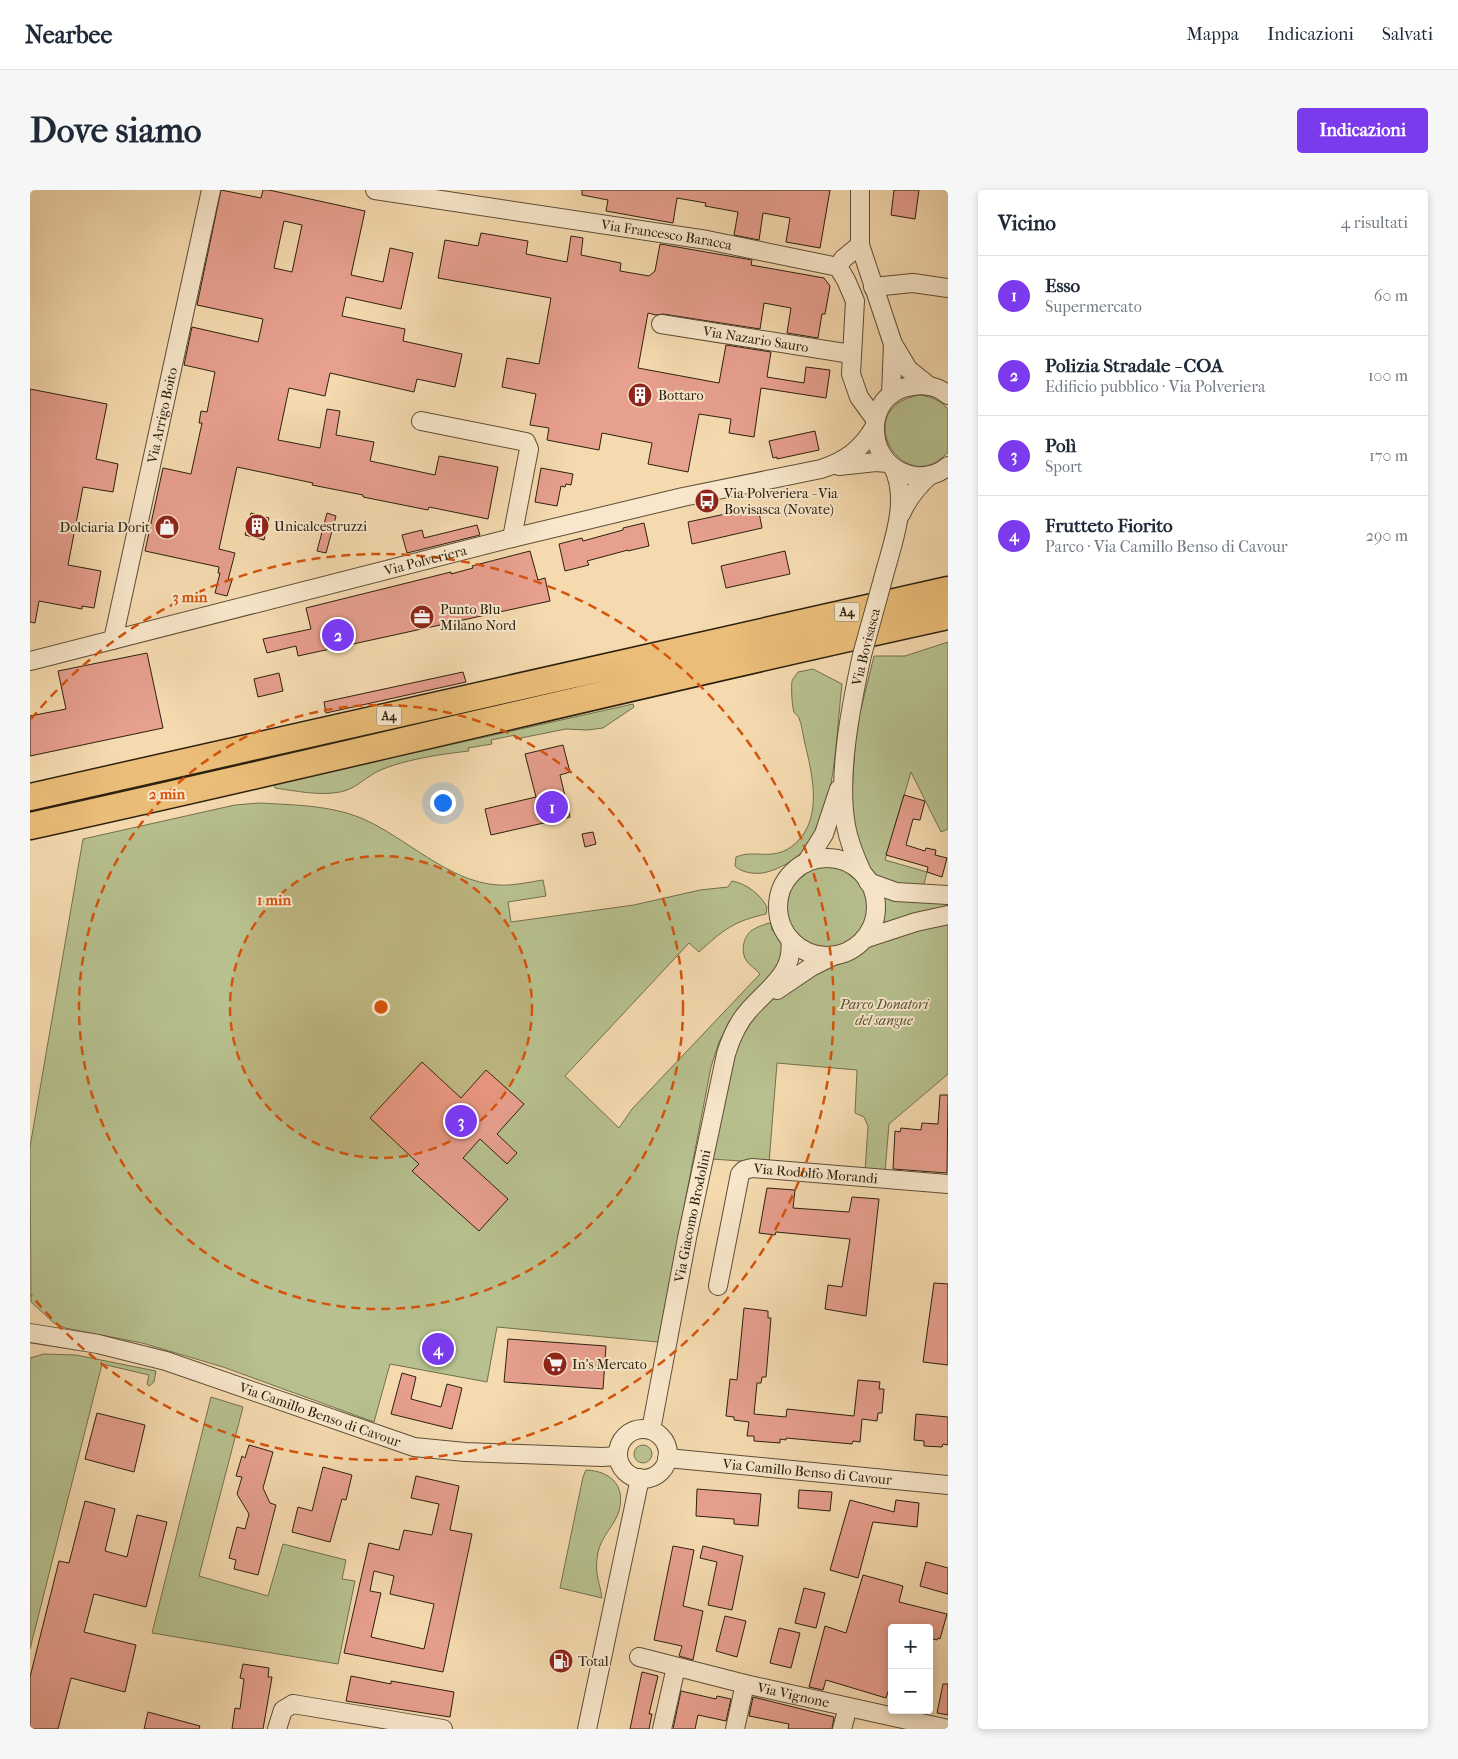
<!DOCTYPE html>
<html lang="it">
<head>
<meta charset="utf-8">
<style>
  :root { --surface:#fff; --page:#f6f6f7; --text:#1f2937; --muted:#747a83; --line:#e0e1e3; --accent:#7c3aed }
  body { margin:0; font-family:"IM FELL French Canon",serif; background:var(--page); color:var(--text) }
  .controls { position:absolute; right:15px; bottom:15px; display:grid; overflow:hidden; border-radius:5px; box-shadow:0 2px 8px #0003 }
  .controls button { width:45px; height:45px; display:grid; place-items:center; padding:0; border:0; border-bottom:1px solid var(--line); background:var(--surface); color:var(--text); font:25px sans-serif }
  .you { position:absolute; left:412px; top:612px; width:18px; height:18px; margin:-12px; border:4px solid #fff; border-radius:50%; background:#1a73e8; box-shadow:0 0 0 8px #1a73e833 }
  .badge { display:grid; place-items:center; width:32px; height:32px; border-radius:50%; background:var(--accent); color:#fff; font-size:16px; font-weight:700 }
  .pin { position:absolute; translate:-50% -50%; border:2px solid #fff; box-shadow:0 1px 5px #0006 }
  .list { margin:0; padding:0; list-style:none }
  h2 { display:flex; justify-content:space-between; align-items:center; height:65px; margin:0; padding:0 20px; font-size:21px }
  h2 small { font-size:16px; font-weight:400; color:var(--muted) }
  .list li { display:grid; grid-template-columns:32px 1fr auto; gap:15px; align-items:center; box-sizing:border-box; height:80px; padding:0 20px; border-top:1px solid var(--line) }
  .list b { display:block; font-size:19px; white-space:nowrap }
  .list p { margin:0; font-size:16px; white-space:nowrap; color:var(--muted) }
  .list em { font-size:16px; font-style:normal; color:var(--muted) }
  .map { position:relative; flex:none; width:918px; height:1539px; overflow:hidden; border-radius:5px }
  header { display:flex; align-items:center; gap:30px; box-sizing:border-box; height:70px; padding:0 25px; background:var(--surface); border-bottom:1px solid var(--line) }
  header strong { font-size:24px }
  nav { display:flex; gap:28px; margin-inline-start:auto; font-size:18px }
  .intro { display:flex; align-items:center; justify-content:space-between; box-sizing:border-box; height:120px; padding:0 30px }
  h1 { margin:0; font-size:35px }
  .button { padding:12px 22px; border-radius:5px; background:var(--accent); color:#fff; font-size:18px; font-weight:700 }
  main { display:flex; gap:30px; padding:0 30px }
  aside { flex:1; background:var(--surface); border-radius:5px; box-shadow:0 2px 8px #0003 }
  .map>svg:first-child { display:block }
  .green { fill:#b7c08e; stroke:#72704e }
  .building { fill:#e79f8e; stroke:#2c200f; fill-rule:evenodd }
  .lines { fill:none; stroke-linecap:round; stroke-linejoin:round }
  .minor-casing { stroke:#5e4e37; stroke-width:20 }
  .highway-casing { stroke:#2c200f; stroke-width:29 }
  .minor { stroke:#f8e7cb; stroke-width:18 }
  .highway { stroke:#eabd78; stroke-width:26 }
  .minor-bridge-casing { stroke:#5e4e37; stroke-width:20; stroke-linecap:butt }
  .minor-bridge { stroke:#f8e7cb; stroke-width:18 }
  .ring { fill:none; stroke:#d5530c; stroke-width:2.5; stroke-dasharray:9 6 }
  .labels { text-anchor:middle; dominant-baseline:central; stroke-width:4; stroke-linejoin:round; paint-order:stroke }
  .shield { fill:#f8e7cb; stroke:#695c47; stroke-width:1 }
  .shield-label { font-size:12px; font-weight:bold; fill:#2c200f }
  .street-label { font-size:14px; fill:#2c200f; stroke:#f8e7cb }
  .poi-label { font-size:14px; fill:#2c200f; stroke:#f8e7cb; text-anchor:start }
  .park-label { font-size:14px; font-style:italic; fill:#565035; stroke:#f8e7cb }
  .centre { fill:#d5530c; stroke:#f8e7cb; stroke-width:2.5 }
  .ring-label { font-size:15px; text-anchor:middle; font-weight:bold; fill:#d5530c; stroke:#f8e7cb; stroke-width:4; stroke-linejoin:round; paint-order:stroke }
</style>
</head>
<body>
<header>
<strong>Nearbee</strong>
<nav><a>Mappa</a><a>Indicazioni</a><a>Salvati</a></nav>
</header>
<div class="intro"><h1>Dove siamo</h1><a class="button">Indicazioni</a></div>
<main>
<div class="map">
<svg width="918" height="1539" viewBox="0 0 918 1539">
  <rect width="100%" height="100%" fill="#f5daaf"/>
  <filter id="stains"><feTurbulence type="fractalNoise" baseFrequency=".004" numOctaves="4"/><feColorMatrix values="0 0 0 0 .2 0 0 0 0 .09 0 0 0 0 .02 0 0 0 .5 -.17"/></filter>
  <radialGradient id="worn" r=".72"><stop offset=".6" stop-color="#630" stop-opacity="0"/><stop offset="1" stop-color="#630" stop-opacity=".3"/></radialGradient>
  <!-- green -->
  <path class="green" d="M890,205C902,207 910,210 918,219V262C874,312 817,217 890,205Z
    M918,452V639L911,642L881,582L855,670L897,682L894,694L890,697L853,691L843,683L831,666L821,619L825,556L829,527L844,466H875Z
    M783,479L812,494C807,538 806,585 793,628C791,636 779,655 773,661C765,670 749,679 737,682C728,685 711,683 705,676L706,667C724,659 741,671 761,657C794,633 783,587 775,554C773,546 772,535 769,528C768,525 765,524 764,522C762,518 761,496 762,491C763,488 767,484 768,482Z
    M603,514L604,517L573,538L557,540L536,539L486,549L485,545L461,550L462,554L438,558L439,561C412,564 378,569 353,579C337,585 327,599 310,602C288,606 267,601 245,598L244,594Z
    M229,613C263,615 299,615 331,628C376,647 418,692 468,695C483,696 499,692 513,690L516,706L478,712L481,732L604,715L670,700L698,697L702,691C717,694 730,704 737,717L736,724C704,731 693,740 669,762L659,753L535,886L589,938L602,919L730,784C726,779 719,775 716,770C710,760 714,744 724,739C729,736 734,735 739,733L741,734L742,740L750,748L755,758L756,767L734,796L700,830L689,852L681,877L628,1152L467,1137L457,1192L360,1174L344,1232L193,1177L112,1153L35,1138L24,1133L1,1112L0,957L53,649L205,615Z
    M756 717a41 41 0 1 1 82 0a41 41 0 1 1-82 0Z
    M854,706L918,710V719L851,738L855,722Z
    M918,729V884L859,934L855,982L835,981L838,936L834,927L825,923L827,880L747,873L739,973L682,969C689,931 696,876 714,843C724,823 748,802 767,790C790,777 821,773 838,754Z
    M14,1164L46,1165L126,1181L124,1192L119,1196L117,1194L119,1185L72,1174L0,1459V1168Z
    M181,1207L213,1217L169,1386L238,1406L253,1354L316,1370L312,1389L325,1391L308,1474L122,1443Z
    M604 1264a9 9 0 1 1 18 0a9 9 0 1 1-18 0Z
    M556,1280C580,1281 596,1295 589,1321C585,1335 572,1345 568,1362C564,1384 569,1388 572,1408L530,1398L553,1287Z"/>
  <!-- building -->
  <path class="building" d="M191,0L231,8L233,0H239L335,21L321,85L353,92L360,58L383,63L371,119L316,107L312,126L375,139L373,151L432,164L425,197L387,189L384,202L300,183L295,206L259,198L248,250L290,258L297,219L310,221L306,245L344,252L340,271L405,285L409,266L468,277L458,329L399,317L398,320L333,307V305L282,295L283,293L207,277L189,359L205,363L198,390H202L197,406L185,403L190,383H188L189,377L115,361L133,278L161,284L172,233H169L171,221L177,222L185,182L154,175L162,137L228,152L233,129L167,115ZM254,31L272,35L262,82L244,78Z
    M552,0H800L790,58L756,52L760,28L733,23L729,50L704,45L708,22L675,16L676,13L647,8L643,33L576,21L578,10L552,5Z
    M864,0H889L885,29L861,25Z
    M451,43L498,51L496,64L537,72L541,46L553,48L551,65L591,73L590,81L619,86L625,81L630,54L722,70L721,75L794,88L800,96L795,124H792L788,148L757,143L761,118L734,113L730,139L633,124L626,125L618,123L608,178L689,193L696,155L741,162L737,187L774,193L776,177L800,180L796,208L731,198L724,247L699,243L701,229L669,224L658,282L618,274L622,253L572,243L569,260L517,250L519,238L500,235L506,204L472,197L477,168L509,174L521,108L408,88L415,50L448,56Z
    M0,199L77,214L66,269L88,274L83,302L53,297L38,375L71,381L64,418L52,416V419L9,411L5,433L0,432Z
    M785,241L789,260L747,269V267L743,268L739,251Z
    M511,278L543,284L541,295L536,294L535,297L531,296L527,316L505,312Z
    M728,317L732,338L662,354L658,332Z
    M221,323L239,328L234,350L215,345Z
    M297,323L306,326L296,363L287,361Z
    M614,333L619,356L598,361V360L557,371L559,375L535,381L529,354L552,348L553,351L593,340V338Z
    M447,335L450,345L377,363L372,345L392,340L394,348Z
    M500,361L508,390L515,388L520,411L268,466L266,456L237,463L233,449L281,439L276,418L421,382V384L443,378L442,376Z
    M755,361L760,384L696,398L691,376Z
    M117,463L133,538L0,566V526L36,519L28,481Z
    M433,482L436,492L296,523L294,512Z
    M249,483L253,501L228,507L224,489Z
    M533,555L540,582L530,585L540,627L461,645L455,619L506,607L495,564Z
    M874,605L895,611L890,630L883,629L876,655L895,661L896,658L906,660L905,665L917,668L912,687L897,682L898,677L856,665Z
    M563,642L566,654L555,657L552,644Z
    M392,872L431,908L456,880L494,914L467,944L487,963L477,974L450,949L433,968L478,1009L449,1041L382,981L389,974L340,928Z
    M910,905H918L917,983L863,979L865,941L870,942L871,938L891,940L892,933L908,934Z
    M737,998L765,1000L763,1018L819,1022L822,1007L849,1009L836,1126L795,1119L798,1095L812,1097L820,1049L746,1042L745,1045L729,1043Z
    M904,1093L918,1094V1175L893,1172Z
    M714,1118L738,1121V1128H741L736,1187H732L731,1193H727L724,1224L756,1227L757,1219L824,1226L828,1190L850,1192L849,1199H854L852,1223H848L847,1231L832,1229L830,1252L823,1251L822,1254L756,1248V1250L750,1249V1253L724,1251V1246H717L719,1232L704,1230V1227L696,1226L700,1189L707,1190Z
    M478,1149L576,1156L573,1199L474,1192Z
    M372,1183L386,1187L381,1209L411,1217L417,1194L432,1198L422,1239L361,1224Z
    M67,1223L115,1235L104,1282L55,1269Z
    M886,1224L918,1227V1255L913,1254L912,1257L894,1256V1251L884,1250Z
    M219,1255L243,1262L233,1298L240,1313L246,1315L228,1385L204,1379L206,1370L199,1368L207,1337L215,1339L219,1324L207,1304L212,1287L206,1286L212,1266L215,1268Z
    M293,1277L322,1285L316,1310L312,1309L300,1352L262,1342L268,1317L282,1321Z
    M386,1286L429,1296L420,1340L442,1344L413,1482L314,1463L339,1353L369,1360L374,1340L402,1345L409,1314L381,1308ZM344,1381L364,1386L360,1404L404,1414L394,1459L341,1447L351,1403L340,1401Z
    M667,1299L731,1304L728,1336L704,1334V1329L666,1326Z
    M769,1300L802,1302L800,1321L768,1318Z
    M820,1310L864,1322L866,1310L889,1313L887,1337L843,1332L828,1388L800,1380Z
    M55,1311L85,1319L75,1361L97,1367L107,1325L137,1332L116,1417L64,1404L54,1442L106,1455L95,1502L41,1488L28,1539H0V1487L29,1371L39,1373Z
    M643,1356L664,1360L653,1416L673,1421L663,1470L649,1466L652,1456L624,1450Z
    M673,1356L713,1366L702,1420L678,1415L687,1372L670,1368Z
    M896,1372L918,1378V1404L890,1396Z
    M833,1385L873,1396L869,1412L917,1424L910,1449L908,1448L907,1450L899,1448V1438H862V1490L856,1508L796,1490L793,1500L779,1497L795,1436L816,1443Z
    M774,1398L795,1403L786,1438L765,1433Z
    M695,1426L716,1431L707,1467L686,1461Z
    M749,1438L770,1443L761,1478L740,1473Z
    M213,1474L239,1478L238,1487H242L233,1539H202L205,1518L210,1519L214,1489L210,1488Z
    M612,1482L628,1486L619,1524H622L619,1539H600Z
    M321,1486L361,1494V1491L424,1502L420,1527L316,1511Z
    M913,1494H918V1525L907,1523Z
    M651,1501L686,1509L687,1506L701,1509L696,1531L668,1525L665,1539H643Z
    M723,1507L804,1527L802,1539H758L759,1534L719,1526Z
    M118,1522L170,1536L169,1539H114Z"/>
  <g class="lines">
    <defs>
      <g id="minor">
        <path id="s1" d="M345,0L677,50L808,77L816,90L825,111L821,184L829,207L845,229"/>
        <path d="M830,0V55L863,154L878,179L899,196"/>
        <path d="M808,77L813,69L830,55"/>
        <path d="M843,97L883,93L918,98"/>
        <path id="s2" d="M631,134L821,164"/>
        <path d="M861,205L863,154"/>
        <path d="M918,205C908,196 894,194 882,196C830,203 834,280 886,286C897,287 909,284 918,276"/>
        <path d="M391,231L496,252L499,259L482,348"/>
        <path d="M809,276L846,272L858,273"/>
        <path d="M871,324C878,308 888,296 900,285"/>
        <path d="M853,389C862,354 880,311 863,277"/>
        <path id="s3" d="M83,450L181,0"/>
        <path id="s4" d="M0,471L482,348L653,307L791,279C816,271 832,259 845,236"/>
        <circle cx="797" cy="717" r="49"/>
        <path d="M776,673L794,644L809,599"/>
        <path d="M832,682C825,667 819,652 816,636C807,585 821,516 832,465"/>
        <path d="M838,692L866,702L918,705"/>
        <path d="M834,749L886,732L918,725"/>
        <path d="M747,800L781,777L803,766"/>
        <path id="s5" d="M688,1096L710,984L714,980L722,978L918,994"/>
        <path id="s6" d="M0,1143L68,1154L136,1171L384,1257L435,1262L572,1267L588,1266"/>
        <circle cx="613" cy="1264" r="25"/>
        <path id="s7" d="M621,1240L657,1048L696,864C701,848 708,832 719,820C739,797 765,783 760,749"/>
        <path id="s8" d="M637,1268L918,1295"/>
        <path id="s9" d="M609,1467L715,1494L918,1539"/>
        <path d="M247,1539L253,1520L263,1514L413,1539"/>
        <path d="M557,1539L610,1288"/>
        <path d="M632,1539L646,1477"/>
        <path d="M705,1539L715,1494"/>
        <path d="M812,1539L818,1517"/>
      </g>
      <path id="highway" d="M0,607L918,400
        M0,636C307,569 611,493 918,426"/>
    </defs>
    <!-- minor casing -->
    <use href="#minor" class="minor-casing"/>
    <!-- highway casing -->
    <use href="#highway" class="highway-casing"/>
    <!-- minor -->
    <use href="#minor" class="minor"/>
    <!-- highway -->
    <use href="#highway" class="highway"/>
    <defs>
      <path id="minor-bridge" d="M832,465L853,389"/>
    </defs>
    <!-- minor-bridge casing -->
    <use href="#minor-bridge" class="minor-bridge-casing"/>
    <!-- minor-bridge -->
    <use href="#minor-bridge" class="minor-bridge"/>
  </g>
  <!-- distance rings -->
  <circle cx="351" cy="817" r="151" fill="#d5530c" fill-opacity=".12"/>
  <g class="ring">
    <circle cx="351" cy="817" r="151"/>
    <circle cx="351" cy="817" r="302"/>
    <path d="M1 529A453 453 0 1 1 1 1105"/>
  </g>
  <!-- icons -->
  <defs>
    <symbol id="building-disc" viewBox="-11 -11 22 22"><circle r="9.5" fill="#8f2418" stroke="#f8e7cb"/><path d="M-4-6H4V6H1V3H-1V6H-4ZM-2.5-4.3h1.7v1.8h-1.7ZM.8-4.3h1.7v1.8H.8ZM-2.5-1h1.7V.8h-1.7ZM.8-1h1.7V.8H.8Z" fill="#fff"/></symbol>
    <symbol id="bus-disc" viewBox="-11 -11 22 22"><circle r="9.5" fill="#8f2418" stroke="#f8e7cb"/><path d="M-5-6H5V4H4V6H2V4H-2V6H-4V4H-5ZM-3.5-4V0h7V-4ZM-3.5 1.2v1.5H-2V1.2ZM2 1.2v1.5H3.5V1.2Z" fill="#fff"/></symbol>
    <symbol id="shop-disc" viewBox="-11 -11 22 22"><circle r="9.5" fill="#8f2418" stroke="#f8e7cb"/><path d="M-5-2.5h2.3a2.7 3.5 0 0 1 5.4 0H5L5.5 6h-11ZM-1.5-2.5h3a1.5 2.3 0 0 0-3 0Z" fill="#fff"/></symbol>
    <symbol id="office-disc" viewBox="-11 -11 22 22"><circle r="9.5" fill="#8f2418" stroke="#f8e7cb"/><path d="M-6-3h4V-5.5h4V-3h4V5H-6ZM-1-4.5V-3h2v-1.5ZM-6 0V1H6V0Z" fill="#fff"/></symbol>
    <symbol id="supermarket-disc" viewBox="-11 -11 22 22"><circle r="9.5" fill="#8f2418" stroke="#f8e7cb"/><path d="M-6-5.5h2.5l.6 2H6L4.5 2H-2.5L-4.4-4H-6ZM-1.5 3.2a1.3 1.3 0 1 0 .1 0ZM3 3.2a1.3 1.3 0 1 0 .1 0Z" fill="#fff"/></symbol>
    <symbol id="fuel-disc" viewBox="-11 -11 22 22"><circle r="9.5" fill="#8f2418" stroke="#f8e7cb"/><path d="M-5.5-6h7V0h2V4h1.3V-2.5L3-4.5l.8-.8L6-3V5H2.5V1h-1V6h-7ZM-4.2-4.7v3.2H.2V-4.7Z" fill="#fff"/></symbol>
  </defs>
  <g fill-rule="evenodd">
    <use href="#building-disc" x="596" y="191" width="28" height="28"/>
    <use href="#bus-disc" x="663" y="297" width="28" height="28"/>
    <use href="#building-disc" x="213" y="322" width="28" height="28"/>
    <use href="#shop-disc" x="123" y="323" width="28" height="28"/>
    <use href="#office-disc" x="378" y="413" width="28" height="28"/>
    <use href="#supermarket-disc" x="511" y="1160" width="28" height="28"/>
    <use href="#fuel-disc" x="517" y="1457" width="28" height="28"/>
  </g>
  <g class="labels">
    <!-- shield labels -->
    <g class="shield">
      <rect x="804.5" y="412.5" width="25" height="19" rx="4"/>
      <rect x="346.5" y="516.5" width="25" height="19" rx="4"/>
    </g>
    <g class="shield-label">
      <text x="817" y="422">A4</text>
      <text x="359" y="526">A4</text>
    </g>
    <!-- street labels -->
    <g class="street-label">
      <text stroke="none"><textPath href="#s1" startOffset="295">Via Francesco Baracca</textPath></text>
      <text stroke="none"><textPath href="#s2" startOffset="96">Via Nazario Sauro</textPath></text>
      <text stroke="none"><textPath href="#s3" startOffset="230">Via Arrigo Boito</textPath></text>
      <text stroke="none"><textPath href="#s4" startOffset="408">Via Polveriera</textPath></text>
      <text transform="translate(836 457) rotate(-76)">Via Bovisasca</text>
      <text stroke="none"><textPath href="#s5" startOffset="192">Via Rodolfo Morandi</textPath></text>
      <text stroke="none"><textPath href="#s7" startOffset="218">Via Giacomo Brodolini</textPath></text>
      <text stroke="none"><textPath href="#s6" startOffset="302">Via Camillo Benso di Cavour</textPath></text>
      <text stroke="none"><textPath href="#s8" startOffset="141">Via Camillo Benso di Cavour</textPath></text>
      <text stroke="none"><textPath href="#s9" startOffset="159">Via Vignone</textPath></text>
    </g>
    <!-- poi labels -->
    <g class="poi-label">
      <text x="628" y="205">Bottaro</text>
      <text x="694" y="303">Via Polveriera - Via<tspan x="694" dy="16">Bovisasca (Novate)</tspan></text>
      <text x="244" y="336">Unicalcestruzzi</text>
      <text x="120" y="337" text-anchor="end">Dolciaria Dorit</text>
      <text x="410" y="419">Punto Blu<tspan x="410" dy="16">Milano Nord</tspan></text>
      <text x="542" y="1174">In's Mercato</text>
      <text x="548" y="1471">Total</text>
    </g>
    <!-- park labels -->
    <g class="park-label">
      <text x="854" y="814">Parco Donatori<tspan x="854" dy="16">del sangue</tspan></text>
    </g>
  </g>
  <circle cx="351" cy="817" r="8" class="centre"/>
  <g class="ring-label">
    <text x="160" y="412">3 min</text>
    <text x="137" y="609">2 min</text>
    <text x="244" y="715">1 min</text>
  </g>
  <rect width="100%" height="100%" filter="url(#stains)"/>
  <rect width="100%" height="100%" fill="url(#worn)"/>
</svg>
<div class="controls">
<button>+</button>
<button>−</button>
</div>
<div class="you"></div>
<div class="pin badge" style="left:522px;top:617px">1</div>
<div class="pin badge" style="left:308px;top:445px">2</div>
<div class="pin badge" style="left:431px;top:931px">3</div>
<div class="pin badge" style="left:408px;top:1159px">4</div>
</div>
<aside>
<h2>Vicino<small>4 risultati</small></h2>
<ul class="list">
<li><span class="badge">1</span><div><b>Esso</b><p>Supermercato</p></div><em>60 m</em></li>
<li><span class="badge">2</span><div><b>Polizia Stradale - COA</b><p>Edificio pubblico · Via Polveriera</p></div><em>100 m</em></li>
<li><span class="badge">3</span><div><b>Polì</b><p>Sport</p></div><em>170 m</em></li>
<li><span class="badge">4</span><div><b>Frutteto Fiorito</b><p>Parco · Via Camillo Benso di Cavour</p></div><em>290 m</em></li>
</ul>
</aside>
</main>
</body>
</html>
